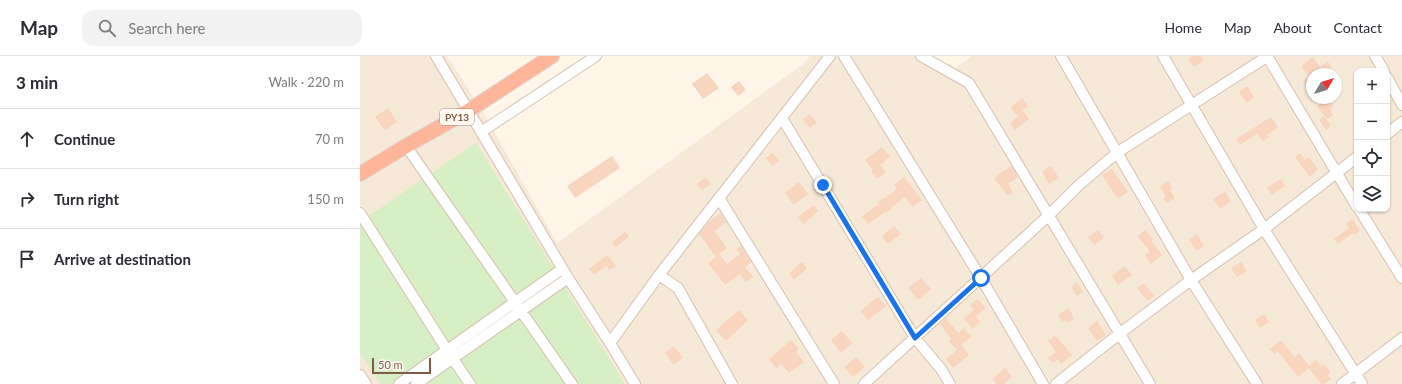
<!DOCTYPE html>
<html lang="en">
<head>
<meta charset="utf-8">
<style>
  :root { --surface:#fff; --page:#f2f2f3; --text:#2b2b33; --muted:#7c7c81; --line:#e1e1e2 }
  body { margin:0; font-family:Lato,sans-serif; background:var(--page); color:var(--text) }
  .controls { position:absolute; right:12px; top:12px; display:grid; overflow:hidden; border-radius:8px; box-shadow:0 1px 3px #0004 }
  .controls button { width:36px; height:36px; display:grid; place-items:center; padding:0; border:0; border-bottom:1px solid var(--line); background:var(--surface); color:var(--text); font:20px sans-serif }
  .compass { position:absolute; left:946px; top:12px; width:36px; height:36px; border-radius:50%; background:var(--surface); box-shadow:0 1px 3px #0004; rotate:52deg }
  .scale { position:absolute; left:12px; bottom:10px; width:59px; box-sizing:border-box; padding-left:4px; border:2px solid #7d5c48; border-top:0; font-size:11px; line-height:14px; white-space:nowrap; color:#7d5c48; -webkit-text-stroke:3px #fffaf2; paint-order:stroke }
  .stop { position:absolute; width:12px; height:12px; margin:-9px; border:3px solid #1a73e8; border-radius:50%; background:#fff }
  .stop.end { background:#1a73e8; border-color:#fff; box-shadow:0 1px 4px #0008 }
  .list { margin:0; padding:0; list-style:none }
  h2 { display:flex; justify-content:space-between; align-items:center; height:52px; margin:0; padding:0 16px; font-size:17px }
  h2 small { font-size:13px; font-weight:400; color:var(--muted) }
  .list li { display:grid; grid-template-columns:26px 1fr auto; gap:12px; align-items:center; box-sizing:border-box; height:60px; padding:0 16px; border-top:1px solid var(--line) }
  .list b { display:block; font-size:15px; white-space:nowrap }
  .list em { font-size:13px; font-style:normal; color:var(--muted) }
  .icon { flex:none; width:22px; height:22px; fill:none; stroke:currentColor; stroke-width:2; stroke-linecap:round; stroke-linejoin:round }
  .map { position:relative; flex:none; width:1042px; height:328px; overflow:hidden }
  header { display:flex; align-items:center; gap:24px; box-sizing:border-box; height:56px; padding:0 20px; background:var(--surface); border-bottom:1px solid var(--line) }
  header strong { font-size:19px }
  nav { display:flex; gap:22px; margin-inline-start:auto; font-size:14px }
  .search { width:280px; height:36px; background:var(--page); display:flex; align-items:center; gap:10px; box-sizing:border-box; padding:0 14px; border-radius:12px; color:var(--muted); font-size:15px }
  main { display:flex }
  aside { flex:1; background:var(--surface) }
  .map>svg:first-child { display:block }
  .residential { fill:#f7e9d7; fill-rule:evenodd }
  .green { fill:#d6efc5 }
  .building { fill:#f7d5be }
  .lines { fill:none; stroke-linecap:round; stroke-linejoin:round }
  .minor-casing { stroke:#d5c0af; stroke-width:12 }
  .highway-casing { stroke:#ddd5cf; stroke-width:16 }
  .minor { stroke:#fff; stroke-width:10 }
  .highway { stroke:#ffb59a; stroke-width:14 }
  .route { stroke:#1a73e8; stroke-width:5 }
  .labels { text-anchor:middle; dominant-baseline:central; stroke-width:3.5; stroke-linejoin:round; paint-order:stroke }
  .shield { fill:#fffaf2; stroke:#a48b7b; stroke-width:1 }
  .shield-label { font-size:10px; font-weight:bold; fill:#7d5c48 }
</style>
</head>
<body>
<header>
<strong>Map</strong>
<div class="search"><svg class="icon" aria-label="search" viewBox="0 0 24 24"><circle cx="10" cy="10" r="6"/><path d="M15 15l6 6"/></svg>Search here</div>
<nav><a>Home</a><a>Map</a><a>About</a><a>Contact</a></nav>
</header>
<main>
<aside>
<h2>3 min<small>Walk · 220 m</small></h2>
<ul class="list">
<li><svg class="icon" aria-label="ahead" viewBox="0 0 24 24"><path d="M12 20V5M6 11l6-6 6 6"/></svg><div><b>Continue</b></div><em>70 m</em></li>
<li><svg class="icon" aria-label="right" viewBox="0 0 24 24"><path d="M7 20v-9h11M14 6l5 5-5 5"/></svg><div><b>Turn right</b></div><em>150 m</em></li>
<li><svg class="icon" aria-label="arrive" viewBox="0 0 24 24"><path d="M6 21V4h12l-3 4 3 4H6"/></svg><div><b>Arrive at destination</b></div></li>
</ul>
</aside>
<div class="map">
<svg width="1042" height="328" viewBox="0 0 1042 328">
  <rect width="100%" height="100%" fill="#fff6e9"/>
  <!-- residential -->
  <path class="residential" d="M0,0H87L122,54L197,187L443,8L450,0H558L588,17L612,0H1042V328H0ZM997,15H1027V153H997ZM952,18H976V42H952Z"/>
  <!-- green -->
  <path class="green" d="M116,87L265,328H21L0,297V166Z"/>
  <!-- building -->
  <path class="building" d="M832,0H841L844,4L834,11L828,3Z
    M953,1L960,11L968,6L972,11L964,17L965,18H952V38L943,25L949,21L941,10Z
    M347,17L359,32L343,43L332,28Z
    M379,25L386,34L378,40L371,31Z
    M887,30L894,42L887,47L879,36Z
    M662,42L668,50L662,54L669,63L655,74L650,67L658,61L651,51Z
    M968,43L973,50L970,53L973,59L967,63L957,50Z
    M28,52L37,66L25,74L15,61Z
    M450,58L457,67L450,72L443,63Z
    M964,60L971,70L966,74L959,64Z
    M911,61L918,71L907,79L909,81L903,85L897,78L880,89L876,83Z
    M522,91L530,101L520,109L526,116L517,123L511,116L513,114L505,104Z
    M413,97L419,105L412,110L406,102Z
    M940,97L945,104L949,101L958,113L950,121L935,101Z
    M252,100L260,112L215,142L207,130Z
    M651,110L658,121L648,128L653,137L648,140L634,122Z
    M691,110L699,122L689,128L682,116Z
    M752,113L768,136L758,143L742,119Z
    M346,121L351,128L342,134L337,128Z
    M544,121L562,144L553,151L545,141L531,152L532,153L526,157L525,156L508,168L502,160L519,148L518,146L523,142L524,143L537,133L534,129Z
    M921,123L925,130L912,139L907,132Z
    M808,125L812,132L810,134L815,142L807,147L803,142L806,140L800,130Z
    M439,126L448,138L434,149L425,137Z
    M865,136L871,145L860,153L853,143Z
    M454,149L458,155L444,168L438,161Z
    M360,157L366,166L355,175L367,192L359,198L367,208L380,198L376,193L381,190L391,206L385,211L393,221L386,226L380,218L365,229L348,207L356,201L339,178L349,166Z
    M992,163L1000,174L995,179L993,177L978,188L974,183L989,172L986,168Z
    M534,170L541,178L528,188L522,180Z
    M738,174L744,182L734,189L728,181Z
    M785,174L793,183L791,184L802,199L791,208L785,199L790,195L777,180Z
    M265,176L269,181L255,191L252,186Z
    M837,178L844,190L836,195L829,183Z
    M247,199L256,210L250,214L246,210L234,219L229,213Z
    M442,206L447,212L434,224L429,217Z
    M881,206L887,215L877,221L871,212Z
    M765,210L772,219L758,229L752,220Z
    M561,222L571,233L558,244L548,232Z
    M717,226L723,236L717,240L711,231Z
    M784,227L794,240L788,245L777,232Z
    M518,241L526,250L508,264L500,255Z
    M618,243L626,252L616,260L620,266L612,273L604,262L614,254L610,249Z
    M708,252L713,259L712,260L714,263L708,267L706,264L702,266L698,259Z
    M379,254L388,264L366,285L356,274Z
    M904,258L909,266L900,272L895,264Z
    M586,262L598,277L604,272L611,281L601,289L609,299L593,312L586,303L597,294L589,285L591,283L580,268Z
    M737,265L746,279L737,285L728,272Z
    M482,275L492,287L481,297L471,284Z
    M695,279L712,299L701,308L698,303L693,307L688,302L696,296L688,285Z
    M431,284L439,293L436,296L444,306L429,317L421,308L416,312L409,303Z
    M921,284L934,301L939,297L949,310L956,304L961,310L964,308L971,317L968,319L971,323L964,328H961L949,312L938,321L918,295L914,298L910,293Z
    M314,290L323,302L314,309L305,297Z
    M496,301L505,311L493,321L484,311Z
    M645,312L652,321L644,328H637L632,323Z"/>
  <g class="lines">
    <defs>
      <path id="minor" d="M76,0L208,222L250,287L275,328
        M484,0L621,222L683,328
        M561,0L609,27L790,328
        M701,0L831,224L897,328
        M803,0L904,173L1002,328
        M907,0L997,151
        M1015,0L1024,15
        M1027,21L1042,49
        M422,62L555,282L581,313L590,328
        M121,76L236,0
        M1027,78L1042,66
        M46,90L212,328
        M359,142L474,328
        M999,153L1042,222
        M0,157L87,294L110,328
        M299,219L318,232L372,328
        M250,287L299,219L470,0
        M0,319L6,328
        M39,328L202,213
        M56,328L208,222
        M504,328L688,160L719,129L758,96L908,0
        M696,328L759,278L831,224L904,173L997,101
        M982,328L1042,282"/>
      <path id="highway" d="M0,118L46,90L108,55L192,0"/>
    </defs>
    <!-- minor casing -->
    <use href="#minor" class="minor-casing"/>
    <!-- highway casing -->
    <use href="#highway" class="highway-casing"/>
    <!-- minor -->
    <use href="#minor" class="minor"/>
    <!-- highway -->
    <use href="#highway" class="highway"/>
  </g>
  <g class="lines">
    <!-- route -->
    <path class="route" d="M463,129L555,282L621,222"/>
  </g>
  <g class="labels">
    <!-- shield labels -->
    <rect class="shield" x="80" y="53" width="34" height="16" rx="3"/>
    <g class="shield-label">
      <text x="97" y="61">PY13</text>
    </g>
  </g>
</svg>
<div class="controls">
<button>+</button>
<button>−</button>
<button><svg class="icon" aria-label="locate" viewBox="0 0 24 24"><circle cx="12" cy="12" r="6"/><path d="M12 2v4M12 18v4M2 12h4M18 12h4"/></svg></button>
<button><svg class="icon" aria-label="layers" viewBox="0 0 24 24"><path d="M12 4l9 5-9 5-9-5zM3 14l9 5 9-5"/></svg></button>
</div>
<svg class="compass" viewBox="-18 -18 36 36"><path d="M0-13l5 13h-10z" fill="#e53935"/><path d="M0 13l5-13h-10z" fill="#7c7c81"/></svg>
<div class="scale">50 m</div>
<div class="stop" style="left:621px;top:222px"></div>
<div class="stop end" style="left:463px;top:129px"></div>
</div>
</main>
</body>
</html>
